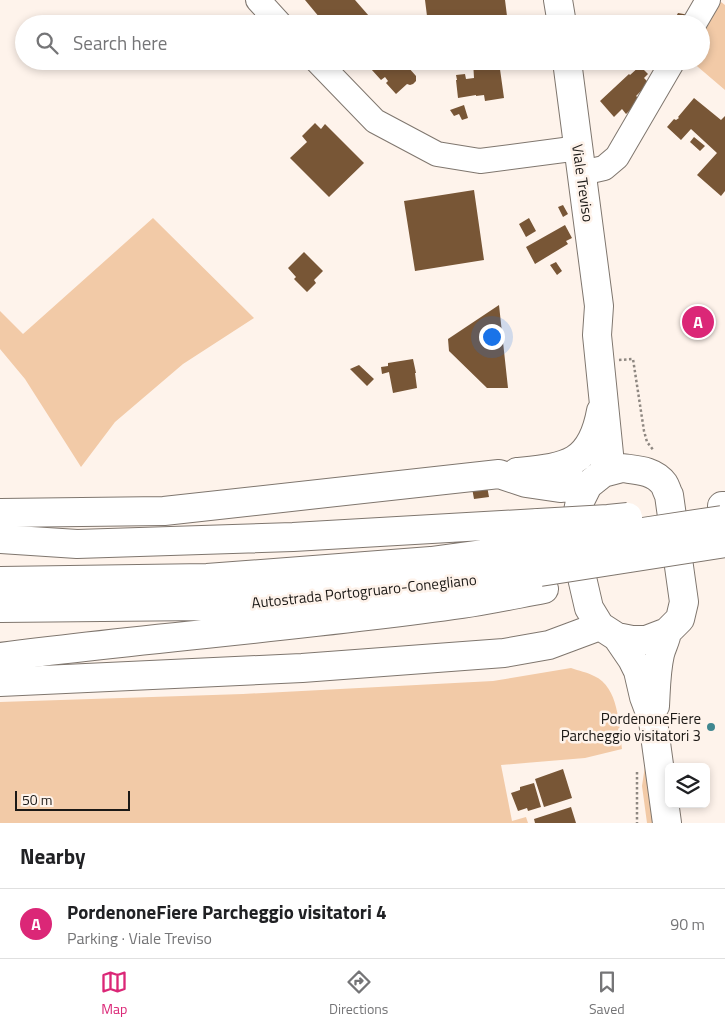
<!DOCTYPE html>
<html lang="en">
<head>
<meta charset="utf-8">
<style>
  :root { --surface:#fff; --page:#f6f6f6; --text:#202124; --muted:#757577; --line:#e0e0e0; --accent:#db2777 }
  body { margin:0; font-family:"Titillium Web",sans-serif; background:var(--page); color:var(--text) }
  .controls { position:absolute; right:15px; bottom:15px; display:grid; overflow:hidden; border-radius:8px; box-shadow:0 2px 8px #0003 }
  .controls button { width:45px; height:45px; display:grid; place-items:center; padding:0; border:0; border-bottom:1px solid var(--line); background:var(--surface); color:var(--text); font:25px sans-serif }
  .scale { position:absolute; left:15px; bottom:12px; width:115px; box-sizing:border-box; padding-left:5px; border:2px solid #1c1916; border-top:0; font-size:14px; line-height:18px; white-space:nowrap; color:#1c1916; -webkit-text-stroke:4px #fef3eb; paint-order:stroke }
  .you { position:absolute; left:491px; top:336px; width:18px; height:18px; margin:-12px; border:4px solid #fff; border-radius:50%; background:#1a73e8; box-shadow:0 0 0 8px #1a73e833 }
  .badge { display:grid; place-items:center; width:32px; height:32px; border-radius:50%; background:var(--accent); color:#fff; font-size:16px; font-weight:700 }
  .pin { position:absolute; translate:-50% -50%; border:2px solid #fff; box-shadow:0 1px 5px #0006 }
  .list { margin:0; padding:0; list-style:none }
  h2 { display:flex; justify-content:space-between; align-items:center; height:65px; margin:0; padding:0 20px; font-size:21px }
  h2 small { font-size:16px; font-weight:400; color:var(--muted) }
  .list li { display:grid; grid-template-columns:32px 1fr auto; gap:15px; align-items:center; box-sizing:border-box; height:70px; padding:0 20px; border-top:1px solid var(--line) }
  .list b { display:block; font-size:19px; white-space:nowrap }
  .list p { margin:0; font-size:16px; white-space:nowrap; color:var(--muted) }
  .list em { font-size:16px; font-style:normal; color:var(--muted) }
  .icon { flex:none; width:28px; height:28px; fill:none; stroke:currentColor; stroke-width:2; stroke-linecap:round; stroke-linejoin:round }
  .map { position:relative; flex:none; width:725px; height:823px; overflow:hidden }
  .search { position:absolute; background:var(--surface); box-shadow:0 2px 8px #0003; left:15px; right:15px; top:15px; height:55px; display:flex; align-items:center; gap:12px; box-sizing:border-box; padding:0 18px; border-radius:28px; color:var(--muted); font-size:19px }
  .sheet { height:135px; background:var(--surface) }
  nav { display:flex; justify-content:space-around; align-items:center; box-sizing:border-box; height:70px; border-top:1px solid var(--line); background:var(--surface); font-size:14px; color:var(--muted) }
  nav a { display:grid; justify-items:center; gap:2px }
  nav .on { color:var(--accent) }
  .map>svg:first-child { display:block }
  .green { fill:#f2caa7 }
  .building { fill:#785636 }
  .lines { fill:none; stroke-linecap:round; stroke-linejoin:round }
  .minor-casing { stroke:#7f766e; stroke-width:26 }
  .major-casing { stroke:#7f766e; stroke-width:30 }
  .highway-casing { stroke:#7f766e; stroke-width:30 }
  .path { stroke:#8e8781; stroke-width:2.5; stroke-dasharray:2.5 2.5; stroke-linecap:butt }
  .minor { stroke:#fff; stroke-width:24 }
  .major { stroke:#fff; stroke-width:28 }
  .highway { stroke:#fff; stroke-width:28 }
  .highway-bridge-casing { stroke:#7f766e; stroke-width:30; stroke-linecap:butt }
  .highway-bridge { stroke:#fff; stroke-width:28 }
  .poi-dot { fill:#408790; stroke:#fef3eb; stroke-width:2 }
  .labels { text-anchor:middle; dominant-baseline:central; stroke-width:5; stroke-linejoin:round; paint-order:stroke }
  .street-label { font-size:15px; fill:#1c1916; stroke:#fef3eb }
  .poi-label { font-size:15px; fill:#1c1916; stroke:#fef3eb; text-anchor:end }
</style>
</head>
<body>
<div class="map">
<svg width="725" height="823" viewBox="0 0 725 823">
  <rect width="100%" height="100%" fill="#fef3eb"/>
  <!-- green -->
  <path class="green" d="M721,2L725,5V90L691,61H701V28Z
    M153,218L254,318L183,364L115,422L81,467L25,379L0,349V311L23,334Z
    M571,668C579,671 587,672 594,676C619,687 619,725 622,749L585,758L501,765L512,821L526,817L528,823H0V702L243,694L493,681Z
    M646,759L654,823H647L642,786Z"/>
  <!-- building -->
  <path class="building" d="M305,0H355L376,24H325Z
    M425,0H505L508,24H428Z
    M678,13L689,15L686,24H672Z
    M381,61H405L409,66L408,67L416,76V81L413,84L410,85L407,84L396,94L386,83L388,81L385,77L381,80L371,69Z
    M473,61H498L499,62L504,98L485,101L484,95L476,96V95L458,98L456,80H457L456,75L465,74L466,79L474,78Z
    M640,66L648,74L644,78L649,83L636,96L641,100L626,114L622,109L614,117L600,101L629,74L630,75Z
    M694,98L721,120L725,116V191L721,196L697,175L717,153L691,129L681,140L667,127L674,119L676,120L679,118L678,117Z
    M464,105L468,118L462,120L459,114L454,116L450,110Z
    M315,123L321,129L325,124L364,163L329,197L290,158L307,142L302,136Z
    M694,137L705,146L700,151L690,142Z
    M474,190L484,260L415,271L404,201Z
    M563,205L568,214L563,217L558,207Z
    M529,218L536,231L526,237L519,224Z
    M565,225L572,238L566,241L568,244L535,264L526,247Z
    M304,252L323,271L314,280L316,283L307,292L294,279L296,277L288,268Z
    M556,262L562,271L557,275L550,265Z
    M499,305L508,388H487L449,351L448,339Z
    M413,359L416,373H415L417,388L393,393L389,372L382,374L381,367L388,366V363Z
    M359,365L374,379L367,386L350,369Z
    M487,486L489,497L474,499L472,488Z
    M563,769L572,798L544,807L535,779Z
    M534,783L541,807L528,811L527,808L518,811L511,793L520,790V787Z
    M571,807L576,823H535L534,819Z"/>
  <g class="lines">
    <defs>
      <path id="minor" d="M258,0L280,24
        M694,24L708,0
        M317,61L375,121L437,154L480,161L579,148
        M582,173L604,168L617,157L673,61"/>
      <path id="major" d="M558,0L562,24
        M567,61L599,306L597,335L609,454L603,473
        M622,468C636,470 654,470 664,484C666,487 667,492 669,495L684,602L680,619L667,632L646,640H632L617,637L600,626L589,608L577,556L575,527L580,501L588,485L603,473Z
        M517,472C565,467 591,466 601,411
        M0,513L164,511L499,474L526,483L560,488L588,485
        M617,637L632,659L638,671L644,697L653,721L667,823
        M0,682L302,668L504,653L549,645L600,626
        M655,706C656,689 656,671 660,654C662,646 666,640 667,632"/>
      <path id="highway" d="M722,506H725
        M0,539L77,544L293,537L538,523
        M0,581L207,578L431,561L535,547
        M0,608L204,606L472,581L540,572
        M0,657C154,637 309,626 462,604C490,600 517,594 544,589"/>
    </defs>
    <!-- minor casing -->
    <use href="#minor" class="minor-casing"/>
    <!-- major casing -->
    <use href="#major" class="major-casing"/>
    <!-- highway casing -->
    <use href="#highway" class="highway-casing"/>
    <!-- path -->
    <path class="path" d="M619,360L633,359L644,431L647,442L654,451
      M637,772V823"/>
    <!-- minor -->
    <use href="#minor" class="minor"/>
    <!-- major -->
    <use href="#major" class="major"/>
    <!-- highway -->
    <use href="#highway" class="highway"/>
    <defs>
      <path id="highway-bridge" d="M538,523L608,519L628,517
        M535,547L610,537L722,520
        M540,572L725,543"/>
    </defs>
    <!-- highway-bridge casing -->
    <use href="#highway-bridge" class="highway-bridge-casing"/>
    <!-- highway-bridge -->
    <use href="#highway-bridge" class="highway-bridge"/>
  </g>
  <!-- markers -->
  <circle class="poi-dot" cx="711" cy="727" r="5"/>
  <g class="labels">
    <!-- street labels -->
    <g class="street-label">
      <text transform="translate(583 183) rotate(82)">Viale Treviso</text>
      <text transform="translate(364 591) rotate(-6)">Autostrada Portogruaro-Conegliano</text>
    </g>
    <!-- poi labels -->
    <g class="poi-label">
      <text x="701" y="718">PordenoneFiere<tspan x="701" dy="17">Parcheggio visitatori 3</tspan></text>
    </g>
  </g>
</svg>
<div class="controls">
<button><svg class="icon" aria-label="layers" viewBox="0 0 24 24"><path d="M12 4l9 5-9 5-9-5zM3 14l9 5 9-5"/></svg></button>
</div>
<div class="scale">50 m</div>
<div class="you"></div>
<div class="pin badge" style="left:698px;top:322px">A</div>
<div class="search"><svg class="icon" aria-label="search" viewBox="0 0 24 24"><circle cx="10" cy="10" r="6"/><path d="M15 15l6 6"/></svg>Search here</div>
</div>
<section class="sheet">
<h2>Nearby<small></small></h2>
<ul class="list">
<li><span class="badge">A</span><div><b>PordenoneFiere Parcheggio visitatori 4</b><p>Parking · Viale Treviso</p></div><em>90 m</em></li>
</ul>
</section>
<nav>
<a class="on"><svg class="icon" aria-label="map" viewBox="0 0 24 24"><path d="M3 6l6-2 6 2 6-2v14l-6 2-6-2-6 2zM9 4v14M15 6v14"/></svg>Map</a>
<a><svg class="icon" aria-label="directions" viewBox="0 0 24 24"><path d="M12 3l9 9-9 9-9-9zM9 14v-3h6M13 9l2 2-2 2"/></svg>Directions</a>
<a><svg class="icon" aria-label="saved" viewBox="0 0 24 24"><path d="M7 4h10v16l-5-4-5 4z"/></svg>Saved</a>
</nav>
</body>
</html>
